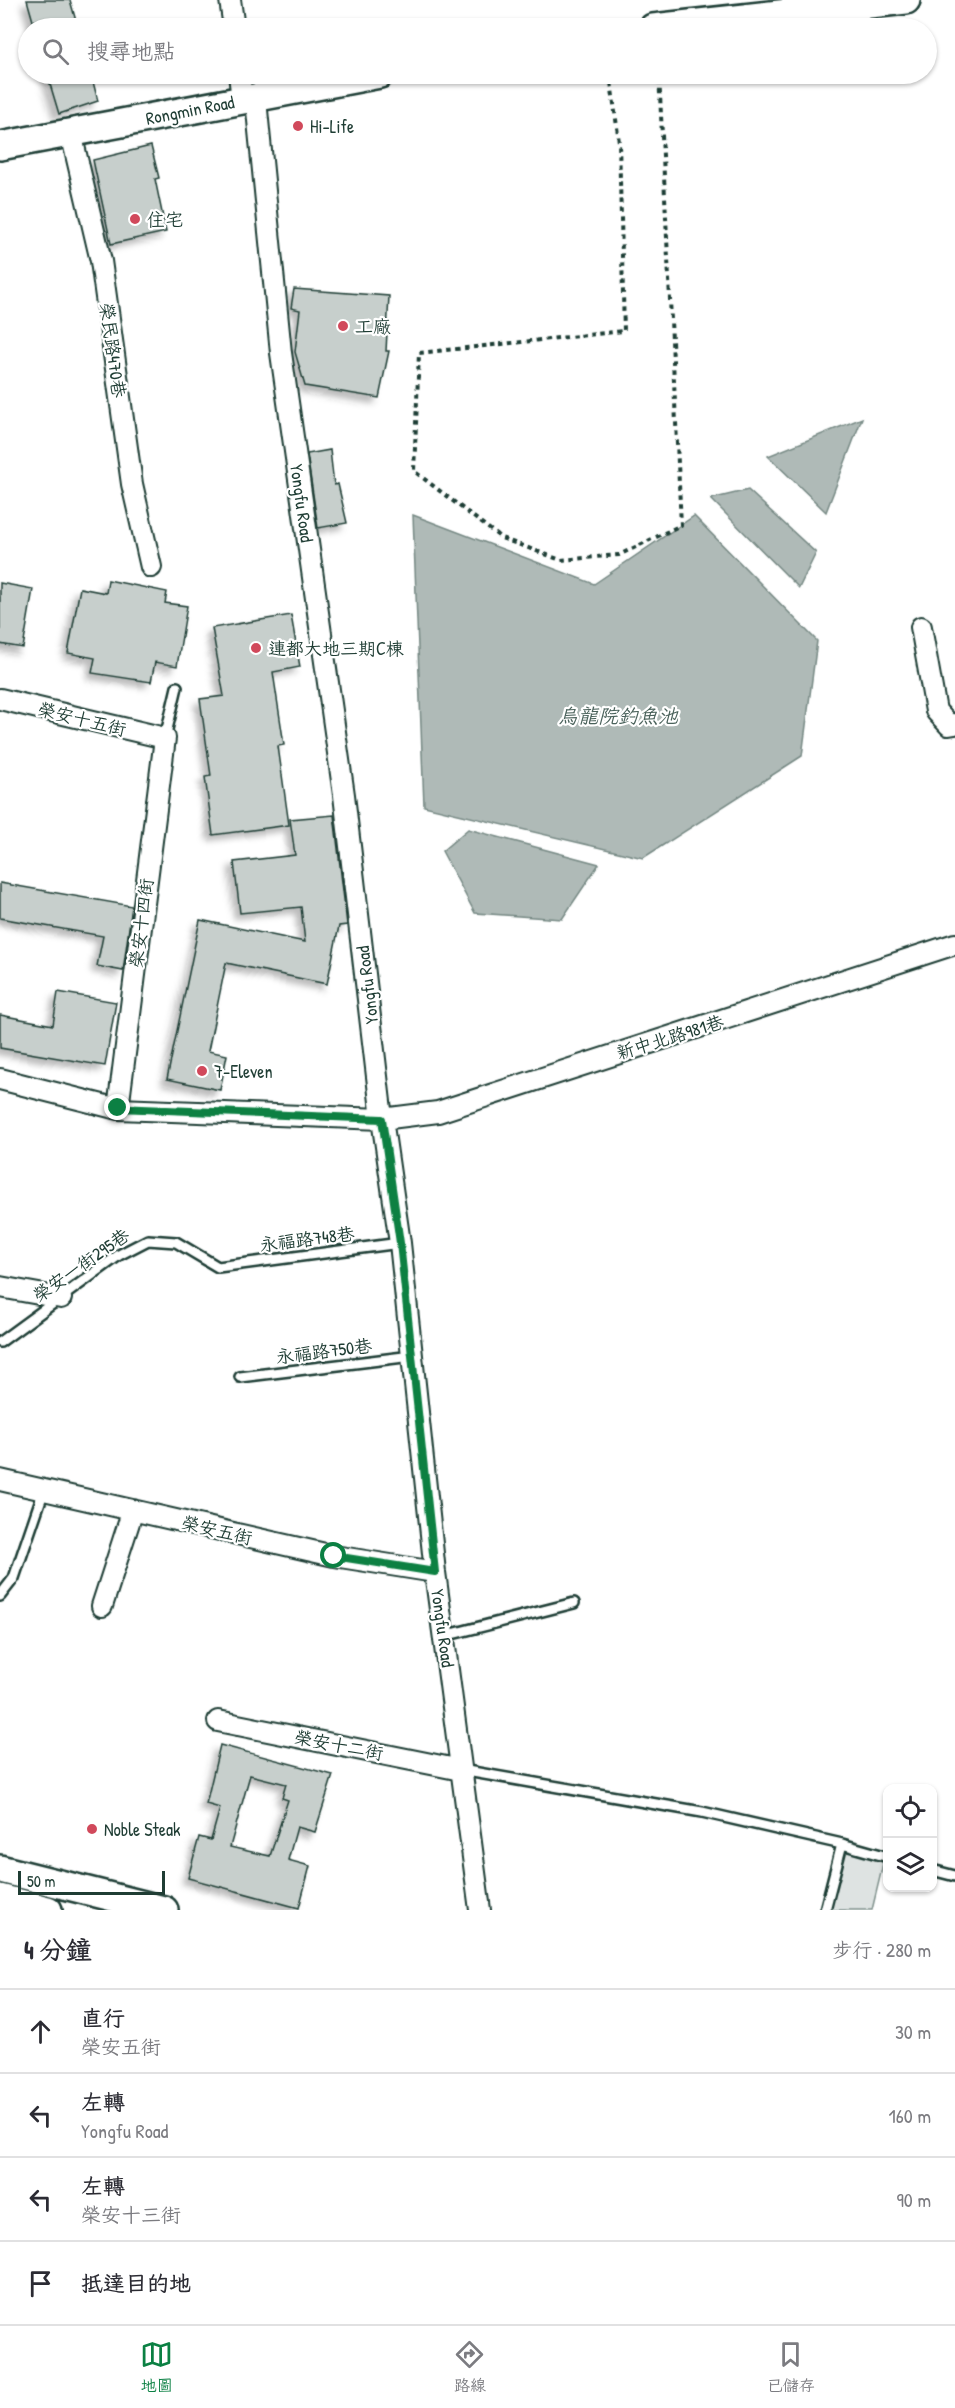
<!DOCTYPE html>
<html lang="zh-TW">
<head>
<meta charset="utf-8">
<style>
  :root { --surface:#fff; --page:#f2f2f3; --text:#2b2b33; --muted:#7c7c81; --line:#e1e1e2; --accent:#0b8043 }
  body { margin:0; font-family:"Patrick Hand","LXGW WenKai TC",sans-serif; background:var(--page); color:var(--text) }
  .controls { position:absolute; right:18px; bottom:18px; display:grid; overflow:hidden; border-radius:12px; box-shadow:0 2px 4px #0004 }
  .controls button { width:54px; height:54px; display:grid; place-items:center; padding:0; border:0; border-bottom:2px solid var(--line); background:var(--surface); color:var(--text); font:30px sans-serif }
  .scale { position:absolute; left:18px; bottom:15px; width:147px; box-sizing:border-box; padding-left:6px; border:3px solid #1f3d34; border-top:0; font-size:16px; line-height:21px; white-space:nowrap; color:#1f3d34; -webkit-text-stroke:4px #fff; paint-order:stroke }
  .stop { position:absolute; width:18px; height:18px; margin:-14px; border:4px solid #0b8043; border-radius:50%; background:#fff }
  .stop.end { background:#0b8043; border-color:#fff; box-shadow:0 2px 6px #0008 }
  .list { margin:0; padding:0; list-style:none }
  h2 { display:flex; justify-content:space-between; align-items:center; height:78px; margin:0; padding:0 24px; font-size:26px }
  h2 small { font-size:20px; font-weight:400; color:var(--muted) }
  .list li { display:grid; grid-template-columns:39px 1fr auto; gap:18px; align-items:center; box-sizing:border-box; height:84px; padding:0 24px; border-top:2px solid var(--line) }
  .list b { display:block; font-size:22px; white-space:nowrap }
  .list p { margin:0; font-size:20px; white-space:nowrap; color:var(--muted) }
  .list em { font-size:20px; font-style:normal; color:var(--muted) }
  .icon { flex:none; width:33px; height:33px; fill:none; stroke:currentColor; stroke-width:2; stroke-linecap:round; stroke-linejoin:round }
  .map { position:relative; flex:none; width:955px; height:1910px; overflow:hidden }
  .search { position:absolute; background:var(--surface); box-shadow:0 2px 4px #0004; left:18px; right:18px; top:18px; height:66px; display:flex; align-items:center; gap:15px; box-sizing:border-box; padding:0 21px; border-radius:33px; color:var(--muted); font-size:22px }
  .sheet { height:414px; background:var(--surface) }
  nav { display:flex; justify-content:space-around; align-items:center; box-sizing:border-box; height:84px; border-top:2px solid var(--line); background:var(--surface); font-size:16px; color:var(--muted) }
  nav a { display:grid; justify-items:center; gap:3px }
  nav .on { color:var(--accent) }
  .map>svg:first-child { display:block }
  .green { fill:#dee3e2; stroke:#7e908b; stroke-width:1.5 }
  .water { fill:#afbab7; stroke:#758883; stroke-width:1.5 }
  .building { fill:#c7cfcc; stroke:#1f3d34; stroke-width:1.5; fill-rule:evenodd; filter:url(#shadow) }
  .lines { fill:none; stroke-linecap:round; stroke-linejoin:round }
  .lane-casing { stroke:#1f3d34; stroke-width:14 }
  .street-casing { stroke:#1f3d34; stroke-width:24 }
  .secondary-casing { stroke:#1f3d34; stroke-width:32 }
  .path { stroke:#1f3d34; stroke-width:4; stroke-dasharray:4.5 4.5; stroke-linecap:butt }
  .lane { stroke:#fff; stroke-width:9 }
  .street { stroke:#fff; stroke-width:20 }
  .secondary { stroke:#fff; stroke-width:27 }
  .route { stroke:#0b8043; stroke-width:8 }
  .poi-dot { fill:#d1495b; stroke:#fff; stroke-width:2 }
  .labels { text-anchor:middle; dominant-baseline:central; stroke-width:4.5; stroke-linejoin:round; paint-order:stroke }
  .street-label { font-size:18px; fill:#1f3d34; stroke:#fff }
  .poi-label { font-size:18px; fill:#1f3d34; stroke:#fff; text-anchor:start }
  .water-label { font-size:20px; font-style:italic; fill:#4a625b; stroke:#fff }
</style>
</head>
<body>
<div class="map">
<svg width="955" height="1910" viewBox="0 0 955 1910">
  <defs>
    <filter id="shadow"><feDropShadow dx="-5.5" dy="5.5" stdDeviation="3" flood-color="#0004"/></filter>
  </defs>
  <rect width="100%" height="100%" fill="#fff"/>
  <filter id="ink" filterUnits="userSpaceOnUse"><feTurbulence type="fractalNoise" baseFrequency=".0167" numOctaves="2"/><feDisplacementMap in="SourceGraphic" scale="12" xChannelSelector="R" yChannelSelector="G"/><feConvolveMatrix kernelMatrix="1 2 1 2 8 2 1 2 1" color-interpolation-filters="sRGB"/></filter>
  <g filter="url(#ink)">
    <!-- green -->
    <path class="green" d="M837,1847L884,1860L872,1910H820Z"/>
    <!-- water -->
    <path class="water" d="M862,418L826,512L768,456Z
      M748,490L816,553L799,588L711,499Z
      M413,515L594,584L694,516L817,641L802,756L643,858L424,806Z
      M468,829L599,864L562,919L475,913L442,851Z"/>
    <!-- building -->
    <path class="building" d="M27,0H70L78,28H35Z
      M47,74H91L98,101L59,114Z
      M151,146L159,178L155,179L166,232L111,244L93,160Z
      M294,289L389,296L386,351H389L379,398L305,386L295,352L300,310L291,308Z
      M330,450L334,485L338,484L347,523L318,528L307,454Z
      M108,580L167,592L165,603L187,606L177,666L155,662L151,682L92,673L95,658L68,653L80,588L106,593Z
      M0,583L33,589L23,648L0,644Z
      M291,615L300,667L273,672L284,745L278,746L289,825L213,835L205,777L211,776L200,699L224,696L212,628Z
      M334,815L347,925L339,926L327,984L226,963L208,1051L227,1055L220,1090L167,1079L200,920L305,942L301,907L240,913L234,862L295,855L290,819Z
      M0,883L132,906L123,971L97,966L103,936L0,918Z
      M58,992L116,1002L105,1066L0,1048V1015L53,1025Z
      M220,1745L333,1775L315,1832L297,1827L288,1860L310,1866L299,1908L188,1878L199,1837L211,1840L220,1808L206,1804ZM250,1775L286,1784L282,1798L288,1800L270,1856L230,1847Z"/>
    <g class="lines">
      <defs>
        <path id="lane" d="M165,738L177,687
          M0,1342L119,1255L148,1240L176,1242L218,1267L400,1243
          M240,1377L412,1356
          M0,1596L14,1578L44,1490
          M444,1636L574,1603
          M461,1770L702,1812L842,1844
          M932,1870L955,1876
          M825,1910L842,1844L888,1857"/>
        <path id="street" d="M230,0L234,28
          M239,74L242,100H256L281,353L344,795L382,1119L400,1243L435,1572L480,1910
          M71,133L101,261L132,484L151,567
          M921,627L936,711L949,725L955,724
          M0,699L165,738L118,1109
          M0,1079L118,1109L382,1119L438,1112L955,944
          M0,1287L61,1298
          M0,1480L334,1556L435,1572
          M102,1606L133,1510
          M218,1721L461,1770"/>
        <path id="secondary" d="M653,28L906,0
          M0,146L380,74
          M0,1869L164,1910
          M0,1898L48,1910"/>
      </defs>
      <!-- lane casing -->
      <use href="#lane" class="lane-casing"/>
      <!-- street casing -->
      <use href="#street" class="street-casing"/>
      <!-- secondary casing -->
      <use href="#secondary" class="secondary-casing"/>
      <!-- path -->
      <path class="path" d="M610,74L619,142L624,331L419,353L414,471L501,538L561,560L619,555L681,525L659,74"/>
      <!-- lane -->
      <use href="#lane" class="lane"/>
      <!-- street -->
      <use href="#street" class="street"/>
      <!-- secondary -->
      <use href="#secondary" class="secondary"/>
    </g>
  </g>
  <g class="lines" filter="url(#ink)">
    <!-- route -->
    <path class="route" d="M118,1108L382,1119L400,1243L435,1572L334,1556"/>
  </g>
  <!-- markers -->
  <g class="poi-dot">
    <circle cx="298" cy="126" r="6"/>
    <circle cx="135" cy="219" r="6"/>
    <circle cx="343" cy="326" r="6"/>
    <circle cx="256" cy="648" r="6"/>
    <circle cx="202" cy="1071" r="6"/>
    <circle cx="92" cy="1829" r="6"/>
  </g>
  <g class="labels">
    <!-- street labels -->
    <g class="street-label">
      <text transform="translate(190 110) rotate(-11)">Rongmin Road</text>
      <text transform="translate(113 350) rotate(82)">榮民路470巷</text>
      <text transform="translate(302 503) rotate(82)">Yongfu Road</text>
      <text transform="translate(82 719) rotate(14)">榮安十五街</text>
      <text transform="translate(141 923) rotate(-83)">榮安十四街</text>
      <text transform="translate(367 985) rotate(-97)">Yongfu Road</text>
      <text transform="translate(670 1037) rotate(-17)">新中北路981巷</text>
      <text transform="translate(307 1239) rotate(-7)">永福路748巷</text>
      <text transform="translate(81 1265) rotate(-35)">榮安一街295巷</text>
      <text transform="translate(324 1351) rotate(-7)">永福路750巷</text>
      <text transform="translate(217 1530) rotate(13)">榮安五街</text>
      <text transform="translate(443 1628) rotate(82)">Yongfu Road</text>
      <text transform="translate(339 1745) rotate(11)">榮安十二街</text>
    </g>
    <!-- poi labels -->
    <g class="poi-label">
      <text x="310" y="126">Hi-Life</text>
      <text x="147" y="219">住宅</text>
      <text x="355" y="326">工廠</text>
      <text x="268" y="648">連都大地三期C棟</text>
      <text x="214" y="1071">7-Eleven</text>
      <text x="104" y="1829">Noble Steak</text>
    </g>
    <!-- water labels -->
    <g class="water-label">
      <text x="618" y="715">烏龍院釣魚池</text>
    </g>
  </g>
</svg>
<div class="controls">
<button><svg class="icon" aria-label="locate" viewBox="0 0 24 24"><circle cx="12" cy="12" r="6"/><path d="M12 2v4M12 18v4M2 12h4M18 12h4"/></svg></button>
<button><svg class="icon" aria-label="layers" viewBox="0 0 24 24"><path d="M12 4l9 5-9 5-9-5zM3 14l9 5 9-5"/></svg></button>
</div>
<div class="scale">50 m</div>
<div class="stop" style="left:334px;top:1556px"></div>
<div class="stop end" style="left:118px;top:1108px"></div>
<div class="search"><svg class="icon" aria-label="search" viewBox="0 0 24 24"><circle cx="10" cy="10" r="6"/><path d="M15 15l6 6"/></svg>搜尋地點</div>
</div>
<section class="sheet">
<h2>4 分鐘<small>步行 · 280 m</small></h2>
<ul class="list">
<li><svg class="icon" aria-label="ahead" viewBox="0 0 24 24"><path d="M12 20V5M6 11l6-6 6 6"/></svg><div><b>直行</b><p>榮安五街</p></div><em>30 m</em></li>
<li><svg class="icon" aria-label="left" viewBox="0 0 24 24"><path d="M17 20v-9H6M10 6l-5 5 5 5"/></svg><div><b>左轉</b><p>Yongfu Road</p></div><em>160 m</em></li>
<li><svg class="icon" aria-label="left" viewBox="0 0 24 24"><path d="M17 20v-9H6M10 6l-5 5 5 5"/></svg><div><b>左轉</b><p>榮安十三街</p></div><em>90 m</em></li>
<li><svg class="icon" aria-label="arrive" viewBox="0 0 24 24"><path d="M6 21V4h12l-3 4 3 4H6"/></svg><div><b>抵達目的地</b></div></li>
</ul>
</section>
<nav>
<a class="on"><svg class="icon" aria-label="map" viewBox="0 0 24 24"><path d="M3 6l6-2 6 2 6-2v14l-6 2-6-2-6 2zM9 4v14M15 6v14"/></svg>地圖</a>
<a><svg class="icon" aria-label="directions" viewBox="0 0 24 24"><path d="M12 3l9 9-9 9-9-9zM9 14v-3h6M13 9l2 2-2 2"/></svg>路線</a>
<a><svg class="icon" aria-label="saved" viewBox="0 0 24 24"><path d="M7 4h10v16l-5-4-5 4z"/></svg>已儲存</a>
</nav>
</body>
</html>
